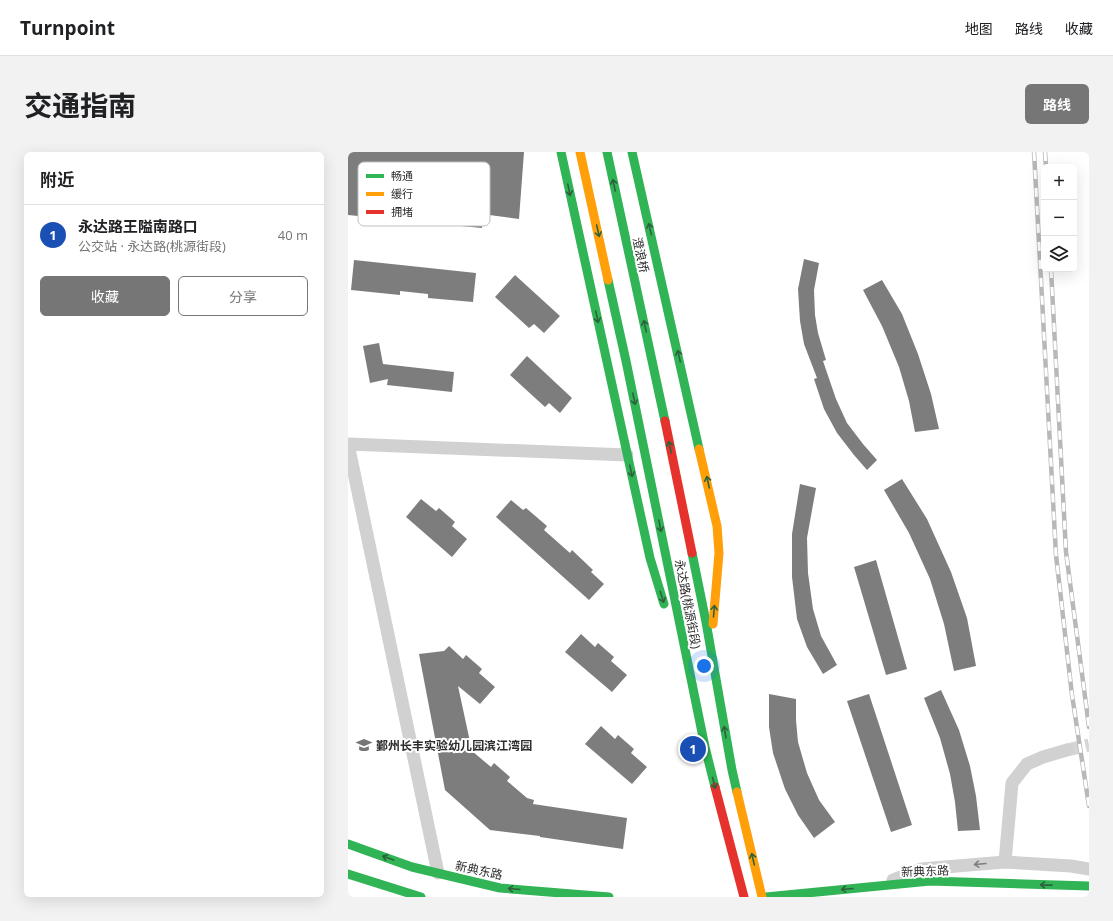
<!DOCTYPE html>
<html lang="zh">
<head>
<meta charset="utf-8">
<style>
  :root { --surface:#fff; --page:#f2f2f2; --text:#202124; --muted:#757577; --line:#e0e0e0; --accent:#767676 }
  body { margin:0; font-family:"Open Sans","Noto Sans SC",sans-serif; background:var(--page); color:var(--text) }
  .controls { position:absolute; right:12px; top:12px; display:grid; overflow:hidden; border-radius:6px; box-shadow:0 4px 16px #0002 }
  .controls button { width:36px; height:36px; display:grid; place-items:center; padding:0; border:0; border-bottom:1px solid var(--line); background:var(--surface); color:var(--text); font:20px sans-serif }
  .you { position:absolute; left:356px; top:514px; width:14px; height:14px; margin:-10px; border:3px solid #fff; border-radius:50%; background:#1a73e8; box-shadow:0 0 0 6px #1a73e833 }
  .badge { display:grid; place-items:center; width:26px; height:26px; border-radius:50%; background:var(--accent); color:#fff; font-size:13px; font-weight:700 }
  .pin { position:absolute; translate:-50% -50%; border:2px solid #fff; box-shadow:0 1px 4px #0006 }
  .list { margin:0; padding:0; list-style:none }
  h2 { display:flex; justify-content:space-between; align-items:center; height:52px; margin:0; padding:0 16px; font-size:17px }
  h2 small { font-size:13px; font-weight:400; color:var(--muted) }
  .list li { display:grid; grid-template-columns:26px 1fr auto; gap:12px; align-items:center; box-sizing:border-box; height:60px; padding:0 16px; border-top:1px solid var(--line) }
  .list b { display:block; font-size:15px; white-space:nowrap }
  .list p { margin:0; font-size:13px; white-space:nowrap; color:var(--muted) }
  .list em { font-size:13px; font-style:normal; color:var(--muted) }
  .actions { display:flex; gap:8px; padding:12px 16px }
  .actions a { flex:1; padding:9px 0; border:1px solid var(--accent); border-radius:6px; text-align:center; font-size:14px; color:var(--accent) }
  .actions .main { background:var(--accent); color:#fff }
  .icon { flex:none; width:22px; height:22px; fill:none; stroke:currentColor; stroke-width:2; stroke-linecap:round; stroke-linejoin:round }
  .map { position:relative; flex:none; width:741px; height:745px; overflow:hidden; border-radius:6px }
  header { display:flex; align-items:center; gap:24px; box-sizing:border-box; height:56px; padding:0 20px; background:var(--surface); border-bottom:1px solid var(--line) }
  header strong { font-size:19px }
  nav { display:flex; gap:22px; margin-inline-start:auto; font-size:14px }
  .intro { display:flex; align-items:center; justify-content:space-between; box-sizing:border-box; height:96px; padding:0 24px }
  h1 { margin:0; font-size:28px }
  .button { padding:10px 18px; border-radius:6px; background:var(--accent); color:#fff; font-size:14px; font-weight:700 }
  main { display:flex; gap:24px; padding:0 24px }
  aside { flex:1; background:var(--surface); border-radius:6px; box-shadow:0 4px 16px #0002 }
  .map>svg:first-child { display:block }
  .building { fill:#7d7d7d }
  .lines { fill:none; stroke-linecap:round; stroke-linejoin:round }
  .street-tunnel { stroke:#d5d5d5; stroke-width:13; stroke-dasharray:13 6; stroke-linecap:butt }
  .street { stroke:#d1d1d1; stroke-width:13 }
  .fast { stroke:#30b455; stroke-width:9 }
  .slow { stroke:#ff9f0a; stroke-width:9 }
  .jam { stroke:#e5322d; stroke-width:9 }
  .rail-casing { stroke:#b8b8b8; stroke-width:4.5 }
  .rail { stroke:#fff; stroke-width:3; stroke-dasharray:9; stroke-linecap:butt }
  .oneway { stroke:#2e623c }
  .oneway2 { stroke:#7e7e7e }
  .labels { text-anchor:middle; dominant-baseline:central; stroke-width:4; stroke-linejoin:round; paint-order:stroke }
  .street-label { font-size:12px; fill:#2c2c2c; stroke:#fff }
  .poi-label { font-size:12px; font-weight:bold; fill:#2c2c2c; stroke:#fff; text-anchor:start }
  .key { fill:#fff; stroke:#c0c0c0; stroke-width:1 }
  .key-label { font-size:11px; fill:#2c2c2c }
</style>
</head>
<body>
<header>
<strong>Turnpoint</strong>
<nav><a>地图</a><a>路线</a><a>收藏</a></nav>
</header>
<div class="intro"><h1>交通指南</h1><a class="button">路线</a></div>
<main>
<aside>
<h2>附近<small></small></h2>
<ul class="list">
<li><span class="badge" style="background:#1a4fb4">1</span><div><b>永达路王隘南路口</b><p>公交站 · 永达路(桃源街段)</p></div><em>40 m</em></li>
</ul>
<div class="actions"><a class="main">收藏</a><a>分享</a></div>
</aside>
<div class="map">
<svg width="741" height="745" viewBox="0 0 741 745">
  <rect width="100%" height="100%" fill="#fff"/>
  <!-- building -->
  <path class="building" d="M0,0H176L171,67L134,62V76L0,63Z
    M456,107L471,111L466,138L467,163L470,181L478,208L475,209L488,247L499,271L515,292L529,308L519,318L506,303L489,281L476,257L466,227L469,226L456,192L452,169L450,137Z
    M6,108L128,121L125,150L80,146V142L52,139V143L3,138Z
    M167,123L212,164L196,181L186,172L181,176L147,145Z
    M534,128L554,162L570,202L583,242L591,277L567,280L561,249L551,215L534,174L515,138Z
    M31,191L35,212L106,220L104,240L39,233L40,227L22,231L15,194Z
    M179,204L224,246L212,261L201,251L197,255L162,223Z
    M554,327L579,367L603,420L619,466L628,514L606,519L596,472L582,427L561,381L536,338Z
    M452,332L468,336L459,386L460,421L465,457L473,484L489,513L475,522L459,495L449,467L444,425V382Z
    M73,347L88,359L91,356L107,370L104,374L119,387L104,405L58,365Z
    M163,348L175,358L178,356L199,374L196,378L222,401L224,398L245,418L243,420L256,432L241,448L148,365Z
    M528,408L559,517L538,523L506,415Z
    M233,482L247,495L250,491L266,505L263,509L279,523L264,540L217,500Z
    M101,494L115,507L118,503L134,517L131,521L147,535L132,552L110,534L124,599L143,615L146,611L162,625L159,629L179,646L186,648L185,652L279,666L275,697L192,685V684L142,678L97,638L71,502L96,499Z
    M593,538L611,578L622,614L628,644L632,678L610,679L607,650L602,622L592,586L576,546Z
    M421,542L448,547V568L450,590L459,621L471,648L487,670L466,686L450,663L437,637L425,601L421,575Z
    M521,542L564,673L543,680L499,549Z
    M253,574L267,587L270,583L286,597L283,601L299,615L284,632L237,592Z"/>
  <g class="lines">
    <!-- street-tunnel -->
    <path class="street-tunnel" d="M719,598L741,593"/>
    <!-- street -->
    <path class="street" d="M0,292L90,721
      M0,292L279,303
      M657,710L664,631L679,612L695,605L719,598
      M545,728L573,717L657,710L723,714L741,717"/>
    <!-- fast -->
    <path class="fast" d="M213,0L302,406L316,452
      M259,0L317,269
      M284,0L351,297
      M260,128L278,209L357,595L367,635
      M344,401L358,470L384,618L389,640
      M0,692L64,715L152,736L261,745
      M0,722L73,745
      M418,745L582,729L741,734"/>
    <!-- slow -->
    <path class="slow" d="M232,0L260,128
      M351,297L369,374L371,401L365,472
      M389,640L414,745"/>
    <!-- jam -->
    <path class="jam" d="M317,269L344,401
      M367,635L396,745"/>
    <defs>
      <path id="rail" d="M686,0L708,403L724,543L741,654
        M697,0L698,15
        M703,117L718,400L741,575"/>
    </defs>
    <!-- rail casing -->
    <use href="#rail" class="rail-casing"/>
    <!-- rail -->
    <use href="#rail" class="rail"/>
  </g>
  <!-- one-way arrows -->
  <defs><path id="oneway-shaft" d="M-6 0H5M1.5-3L5.5 0L1.5 3" fill="none" stroke-width="1.6" stroke-linecap="round" stroke-linejoin="round"/></defs>
  <g class="oneway">
    <use href="#oneway-shaft" transform="translate(266 33) rotate(-102)"/>
    <use href="#oneway-shaft" transform="translate(221 38) rotate(78)"/>
    <use href="#oneway-shaft" transform="translate(302 77) rotate(-103)"/>
    <use href="#oneway-shaft" transform="translate(250 79) rotate(77)"/>
    <use href="#oneway-shaft" transform="translate(249 165) rotate(78)"/>
    <use href="#oneway-shaft" transform="translate(297 174) rotate(-102)"/>
    <use href="#oneway-shaft" transform="translate(331 204) rotate(-103)"/>
    <use href="#oneway-shaft" transform="translate(286 247) rotate(79)"/>
    <use href="#oneway-shaft" transform="translate(322 295) rotate(-102)"/>
    <use href="#oneway-shaft" transform="translate(283 319) rotate(78)"/>
    <use href="#oneway-shaft" transform="translate(360 330) rotate(-103)"/>
    <use href="#oneway-shaft" transform="translate(312 374) rotate(79)"/>
    <use href="#oneway-shaft" transform="translate(314 445) rotate(72)"/>
    <use href="#oneway-shaft" transform="translate(366 459) rotate(-85)"/>
    <use href="#oneway-shaft" transform="translate(377 580) rotate(-100)"/>
    <use href="#oneway-shaft" transform="translate(366 631) rotate(75)"/>
    <use href="#oneway-shaft" transform="translate(40 706) rotate(-160)"/>
    <use href="#oneway-shaft" transform="translate(405 707) rotate(-103)"/>
    <use href="#oneway-shaft" transform="translate(698 733) rotate(-179)"/>
    <use href="#oneway-shaft" transform="translate(166 737) rotate(-175)"/>
    <use href="#oneway-shaft" transform="translate(499 737) rotate(175)"/>
  </g>
  <use class="oneway2" href="#oneway-shaft" transform="translate(632 712) rotate(175)"/>
  <!-- icons -->
  <defs>
    <symbol id="school-bare" viewBox="-9 -9 18 18"><path d="M0-5L7-2L0 1L-7-2ZM-4 1L0 2.5L4 1V4Q0 6-4 4Z" fill="#767676" stroke="#fff" stroke-width="2.5" paint-order="stroke"/></symbol>
  </defs>
  <g fill-rule="evenodd">
    <use href="#school-bare" x="5" y="582" width="22" height="22"/>
  </g>
  <g class="labels">
    <!-- street labels -->
    <g class="street-label">
      <text transform="translate(293 103) rotate(78)">澄浪桥</text>
      <text transform="translate(340 452) rotate(79)">永达路(桃源街段)</text>
      <text transform="translate(131 718) rotate(12)">新典东路</text>
      <text transform="translate(577 719) rotate(-2)">新典东路</text>
    </g>
    <!-- poi labels -->
    <g class="poi-label">
      <text x="28" y="593">鄞州长丰实验幼儿园滨江湾园</text>
    </g>
  </g>
  <!-- legend -->
  <rect x="10" y="10" width="132" height="64" rx="6" class="key"/>
  <rect x="18" y="22" width="18" height="4" fill="#30b455"/>
  <rect x="18" y="40" width="18" height="4" fill="#ff9f0a"/>
  <rect x="18" y="58" width="18" height="4" fill="#e5322d"/>
  <g class="key-label">
    <text x="43" y="28">畅通</text>
    <text x="43" y="46">缓行</text>
    <text x="43" y="64">拥堵</text>
  </g>
</svg>
<div class="controls">
<button>+</button>
<button>−</button>
<button><svg class="icon" aria-label="layers" viewBox="0 0 24 24"><path d="M12 4l9 5-9 5-9-5zM3 14l9 5 9-5"/></svg></button>
</div>
<div class="you"></div>
<div class="pin badge" style="left:345px;top:597px;background:#1a4fb4">1</div>
</div>
</main>
</body>
</html>
